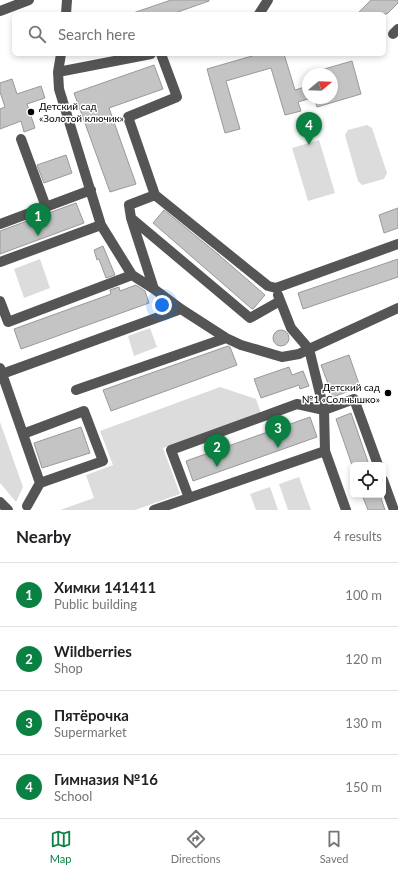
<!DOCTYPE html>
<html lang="en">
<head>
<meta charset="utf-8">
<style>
  :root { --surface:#fff; --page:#f2f2f2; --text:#202124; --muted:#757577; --line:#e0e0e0; --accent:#0b8043 }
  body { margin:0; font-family:Lato,sans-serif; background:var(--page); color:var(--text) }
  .controls { position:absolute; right:12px; bottom:12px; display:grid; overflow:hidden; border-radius:6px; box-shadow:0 2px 6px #0003 }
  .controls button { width:36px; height:36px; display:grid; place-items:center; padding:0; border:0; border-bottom:1px solid var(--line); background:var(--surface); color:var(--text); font:20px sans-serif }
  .compass { position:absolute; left:302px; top:68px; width:36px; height:36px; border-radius:50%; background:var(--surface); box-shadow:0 2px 6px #0003; rotate:71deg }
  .you { position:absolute; left:162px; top:305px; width:14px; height:14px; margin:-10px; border:3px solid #fff; border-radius:50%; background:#1a73e8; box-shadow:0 0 0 6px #1a73e833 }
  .badge { display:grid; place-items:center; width:26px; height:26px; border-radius:50%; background:var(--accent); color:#fff; font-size:13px; font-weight:700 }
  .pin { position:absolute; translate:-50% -33px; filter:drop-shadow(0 1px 2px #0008) }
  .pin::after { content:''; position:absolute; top:21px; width:14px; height:12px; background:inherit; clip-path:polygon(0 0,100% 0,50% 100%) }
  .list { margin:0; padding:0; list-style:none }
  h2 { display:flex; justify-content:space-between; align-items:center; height:52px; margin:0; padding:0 16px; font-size:17px }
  h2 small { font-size:13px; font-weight:400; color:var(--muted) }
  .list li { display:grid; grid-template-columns:26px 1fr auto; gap:12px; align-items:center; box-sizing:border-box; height:64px; padding:0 16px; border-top:1px solid var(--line) }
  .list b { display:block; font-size:15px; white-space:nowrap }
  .list p { margin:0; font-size:13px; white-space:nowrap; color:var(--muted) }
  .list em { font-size:13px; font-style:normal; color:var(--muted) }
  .icon { flex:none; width:22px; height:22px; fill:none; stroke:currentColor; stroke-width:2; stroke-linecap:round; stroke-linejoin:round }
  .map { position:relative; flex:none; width:398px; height:510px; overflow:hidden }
  .search { position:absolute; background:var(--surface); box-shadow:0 2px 6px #0003; left:12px; right:12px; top:12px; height:44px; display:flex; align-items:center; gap:10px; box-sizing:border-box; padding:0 14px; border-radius:6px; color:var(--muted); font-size:15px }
  .sheet { height:308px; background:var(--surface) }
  nav { display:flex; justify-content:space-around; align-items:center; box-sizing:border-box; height:56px; border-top:1px solid var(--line); background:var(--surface); font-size:11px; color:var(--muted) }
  nav a { display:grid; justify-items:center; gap:2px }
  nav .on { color:var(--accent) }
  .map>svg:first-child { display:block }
  .green { fill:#dcdcdc }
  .building { fill:#c4c4c4; stroke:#999 }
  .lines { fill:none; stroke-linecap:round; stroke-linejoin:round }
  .minor { stroke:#555; stroke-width:10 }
  .poi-dot { fill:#000; stroke:#fff; stroke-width:1.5 }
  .labels { text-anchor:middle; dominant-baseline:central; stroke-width:3; stroke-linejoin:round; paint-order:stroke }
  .poi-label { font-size:10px; fill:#000; stroke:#fff; text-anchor:start }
</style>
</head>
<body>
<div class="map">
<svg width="398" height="510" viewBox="0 0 398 510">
  <rect width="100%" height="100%" fill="#fff"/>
  <!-- green -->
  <path class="green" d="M367,125L372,128L387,173L384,179L362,185L358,181L345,135L348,130Z
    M319,140L335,193L308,201L292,148Z
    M40,259L50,288L24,298L14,269Z
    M150,328L157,347L134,356L128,336Z
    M220,387L256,399L261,413L163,448L180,494L135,510H60L94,498L86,475L113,465L100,431Z
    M0,422L23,487L16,502L0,483Z
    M299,477L311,510H288L279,484Z
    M270,487L278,510H256L250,494Z"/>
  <!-- building -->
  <path class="building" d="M171,0H209V1L172,14H134L133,13Z
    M371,0H398V3L387,14H357Z
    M259,54H284L295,90L308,86V99L298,102L301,111L285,115L271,68L226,81L240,129L225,133L207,69Z
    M352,61L361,94L317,107L314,98H332V74H314V72Z
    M154,65L163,89L109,108L136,184L110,192L74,93Z
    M12,79L17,94L41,86L45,98L27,104L35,128L24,132L21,121L0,129V109L5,107L0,92V83Z
    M66,155L72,173L44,183L37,165Z
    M76,203L84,223L0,254V231Z
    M398,208V228L384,233L379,215Z
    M164,210L219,255L265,295L254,308L252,309L153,223Z
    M103,246L115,275L106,278L99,259L97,260L94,250Z
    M398,259V277L303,309L298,293Z
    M136,285L145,291L149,303L21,349L14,329L111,294L110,290L119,287L120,291Z
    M273 338a8 8 0 1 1 16 0a8 8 0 1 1-16 0Z
    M228,346L230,347L237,365L111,411L103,390Z
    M349,355L360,387L333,397L321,365Z
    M289,367L292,375L303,371L309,386L300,389L299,385L261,398L254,379Z
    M351,413L357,430L369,465H352L336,419Z
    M310,417L317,437L193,481L186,461Z
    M81,427L90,453L42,468L34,443Z
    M362,495H380L385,510H368Z"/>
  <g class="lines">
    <!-- minor -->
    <path class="minor" d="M0,11L29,0
      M66,14L67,0
      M259,14L268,0
      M393,34L398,29
      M61,54L58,72L59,89L101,225L132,275L154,289L181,309L226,338L241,345L282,357L299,354L309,349L324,410L325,451L346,510
      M58,72L151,54
      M21,139L46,207
      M155,195L268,286L276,288L398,244
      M131,218L250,318L280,301
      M0,224L91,190
      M0,262L101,225
      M154,289L131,218L129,205L155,195L128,117L177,97L161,54
      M278,295L291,328L309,349L398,308
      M0,301L8,322L132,275
      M0,368L40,483
      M2,374L181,309
      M76,390L226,338
      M23,434L84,411L103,461L40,483L27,506
      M383,480L394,510
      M189,498L171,450L297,404L324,410L354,399L378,465
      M0,502L8,510
      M154,510L325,451"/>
  </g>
  <!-- markers -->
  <g class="poi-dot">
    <circle cx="31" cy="112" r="4"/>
    <circle cx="388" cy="393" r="4"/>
  </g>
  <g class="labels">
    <!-- poi labels -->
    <g class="poi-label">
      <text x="39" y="106">Детский сад<tspan x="39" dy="12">«Золотой ключик»</tspan></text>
      <text x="380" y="387" text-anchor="end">Детский сад<tspan x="380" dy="12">№1 «Солнышко»</tspan></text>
    </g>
  </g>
</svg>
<div class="controls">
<button><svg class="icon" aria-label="locate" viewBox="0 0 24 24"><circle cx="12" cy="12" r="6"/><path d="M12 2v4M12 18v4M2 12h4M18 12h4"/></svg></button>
</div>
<svg class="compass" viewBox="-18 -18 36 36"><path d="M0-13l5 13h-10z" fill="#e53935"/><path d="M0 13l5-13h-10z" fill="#757577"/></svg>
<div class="you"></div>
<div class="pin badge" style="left:38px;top:236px">1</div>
<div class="pin badge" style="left:217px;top:467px">2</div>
<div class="pin badge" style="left:278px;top:448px">3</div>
<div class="pin badge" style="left:309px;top:145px">4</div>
<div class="search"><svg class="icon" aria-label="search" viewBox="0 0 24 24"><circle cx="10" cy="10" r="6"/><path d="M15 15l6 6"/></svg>Search here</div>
</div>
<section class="sheet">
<h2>Nearby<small>4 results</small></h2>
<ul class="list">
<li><span class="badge">1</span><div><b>Химки 141411</b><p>Public building</p></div><em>100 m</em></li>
<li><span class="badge">2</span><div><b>Wildberries</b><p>Shop</p></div><em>120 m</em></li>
<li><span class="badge">3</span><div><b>Пятёрочка</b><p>Supermarket</p></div><em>130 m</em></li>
<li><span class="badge">4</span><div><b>Гимназия №16</b><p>School</p></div><em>150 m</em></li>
</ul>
</section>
<nav>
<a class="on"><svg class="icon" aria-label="map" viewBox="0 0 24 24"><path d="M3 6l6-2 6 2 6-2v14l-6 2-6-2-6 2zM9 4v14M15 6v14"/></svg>Map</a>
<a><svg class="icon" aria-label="directions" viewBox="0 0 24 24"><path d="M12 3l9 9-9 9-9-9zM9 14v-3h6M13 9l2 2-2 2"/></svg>Directions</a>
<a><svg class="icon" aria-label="saved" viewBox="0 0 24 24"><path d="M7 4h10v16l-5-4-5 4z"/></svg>Saved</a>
</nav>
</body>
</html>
